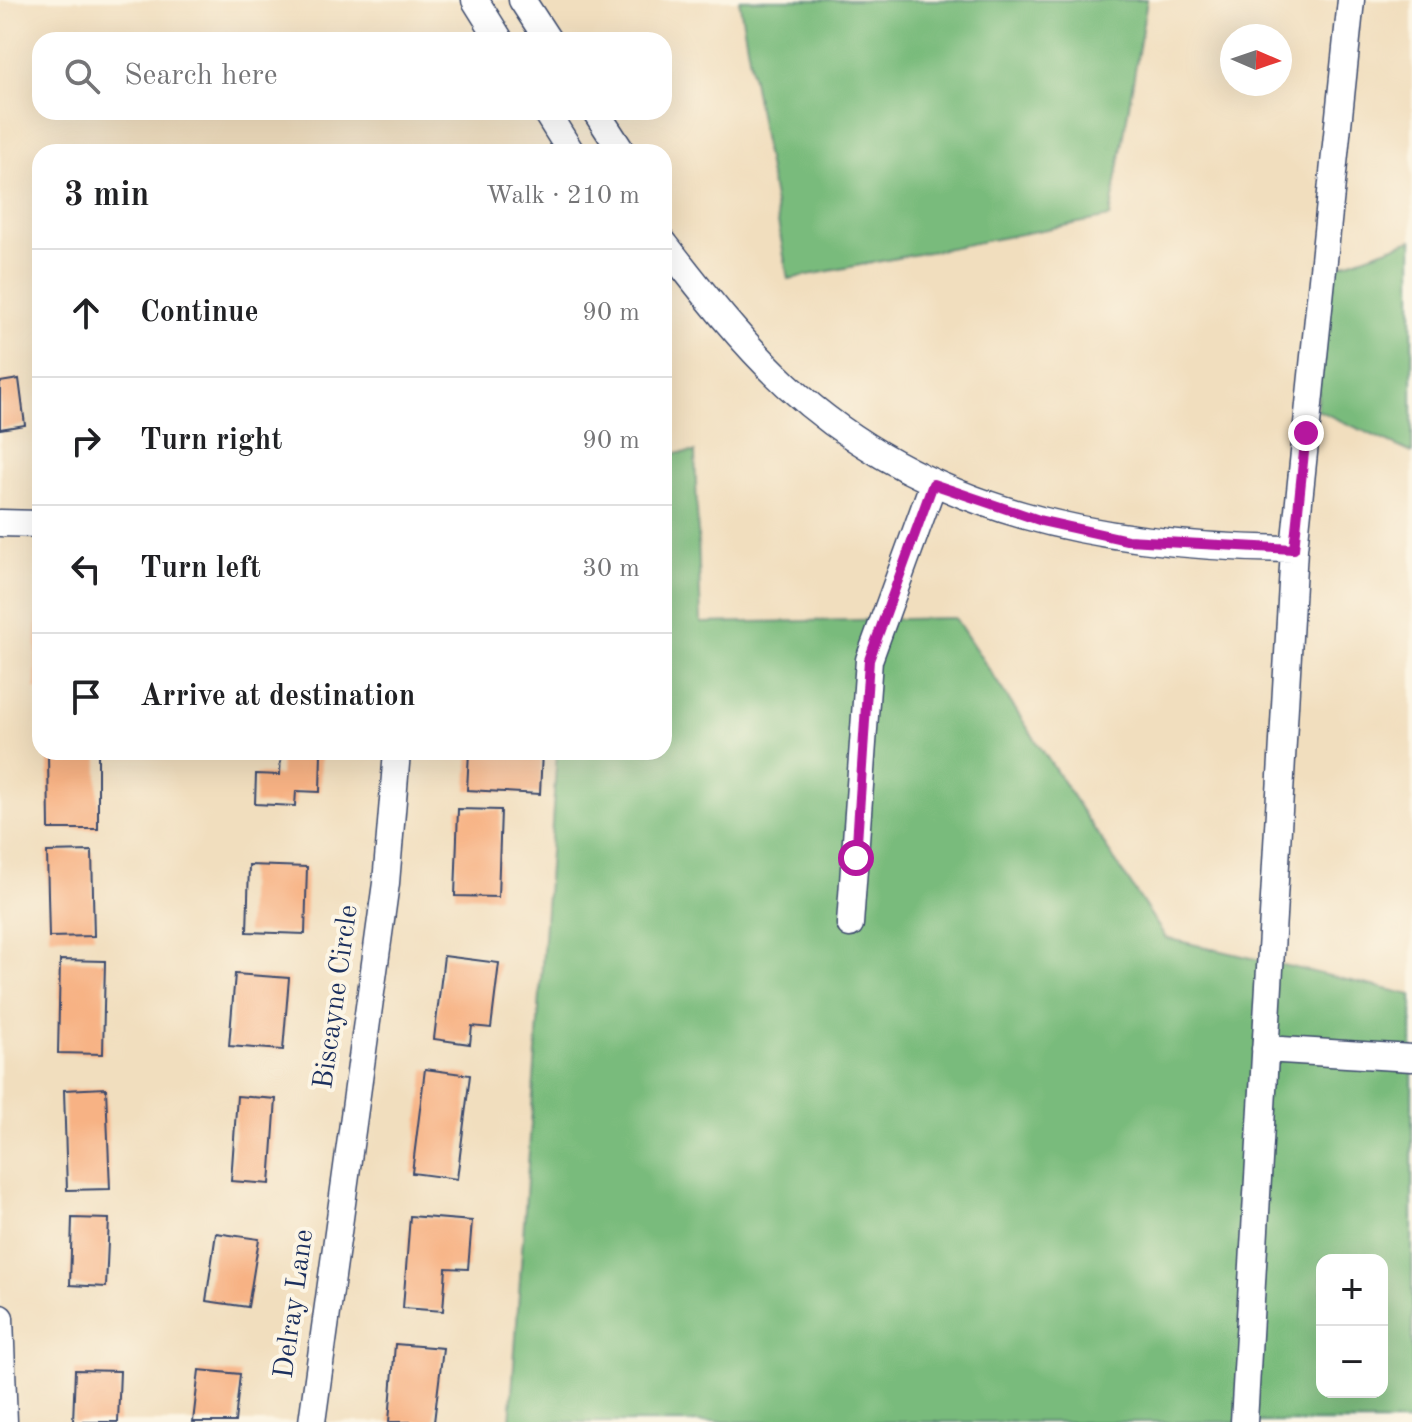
<!DOCTYPE html>
<html lang="en">
<head>
<meta charset="utf-8">
<style>
  :root { --surface:#fff; --page:#f2f2f2; --text:#202124; --muted:#757577; --line:#e0e0e0 }
  body { margin:0; font-family:"Old Standard TT",serif; background:var(--page); color:var(--text) }
  .controls { position:absolute; right:24px; bottom:24px; display:grid; overflow:hidden; border-radius:16px; box-shadow:0 8px 32px #0002 }
  .controls button { width:72px; height:72px; display:grid; place-items:center; padding:0; border:0; border-bottom:2px solid var(--line); background:var(--surface); color:var(--text); font:40px sans-serif }
  .compass { position:absolute; left:1220px; top:24px; width:72px; height:72px; border-radius:50%; background:var(--surface); box-shadow:0 8px 32px #0002; rotate:92deg }
  .stop { position:absolute; width:24px; height:24px; margin:-18px; border:6px solid #b5179e; border-radius:50%; background:#fff }
  .stop.end { background:#b5179e; border-color:#fff; box-shadow:0 2px 8px #0008 }
  .list { margin:0; padding:0; list-style:none }
  h2 { display:flex; justify-content:space-between; align-items:center; height:104px; margin:0; padding:0 32px; font-size:34px }
  h2 small { font-size:26px; font-weight:400; color:var(--muted) }
  .list li { display:grid; grid-template-columns:52px 1fr auto; gap:24px; align-items:center; box-sizing:border-box; height:128px; padding:0 32px; border-top:2px solid var(--line) }
  .list b { display:block; font-size:30px; white-space:nowrap }
  .list em { font-size:26px; font-style:normal; color:var(--muted) }
  .icon { flex:none; width:44px; height:44px; fill:none; stroke:currentColor; stroke-width:2; stroke-linecap:round; stroke-linejoin:round }
  .map { position:relative; flex:none; width:1412px; height:1422px; overflow:hidden }
  .search { position:absolute; background:var(--surface); box-shadow:0 8px 32px #0002; left:32px; top:32px; width:640px; height:88px; display:flex; align-items:center; gap:20px; box-sizing:border-box; padding:0 28px; border-radius:24px; color:var(--muted); font-size:30px }
  .panel { position:absolute; background:var(--surface); box-shadow:0 8px 32px #0002; left:32px; top:144px; width:640px; height:616px; border-radius:24px }
  .map>svg:first-child { display:block }
  .forest { fill:#79bb7c; stroke:#4a756d; stroke-width:2; fill-rule:evenodd }
  .building { fill:#f7b284 }
  .lines { fill:none; stroke-linecap:round; stroke-linejoin:round }
  .minor-casing { stroke:#3b496c; stroke-width:29 }
  .minor { stroke:#fff; stroke-width:26 }
  .route { stroke:#b5179e; stroke-width:10 }
  .labels { text-anchor:middle; dominant-baseline:central; stroke-width:8; stroke-linejoin:round; paint-order:stroke }
  .street-label { font-size:28px; fill:#1b2f5e; stroke:#fcf5e5 }
</style>
</head>
<body>
<div class="map">
<svg width="1412" height="1422" viewBox="0 0 1412 1422">
  <rect width="100%" height="100%" fill="#fcf5e5"/>
  <filter id="ink" filterUnits="userSpaceOnUse"><feTurbulence type="fractalNoise" baseFrequency=".0125" numOctaves="2"/><feDisplacementMap in="SourceGraphic" scale="16" xChannelSelector="R" yChannelSelector="G"/><feConvolveMatrix kernelMatrix="1 2 1 2 8 2 1 2 1" color-interpolation-filters="sRGB"/></filter>
  <filter id="wash" filterUnits="userSpaceOnUse"><feTurbulence type="fractalNoise" baseFrequency=".006" numOctaves="4" result="noise"/><feDisplacementMap in="SourceGraphic" scale="32" xChannelSelector="R" yChannelSelector="G"/><feGaussianBlur stdDeviation="1.8" result="paint"/><feColorMatrix in="noise" values="0 0 0 0 0 0 0 0 0 0 0 0 0 0 0 0 0 1.4 0 .05"/><feComposite in="paint" operator="in"/></filter>
  <g filter="url(#wash)">
    <rect width="100%" height="100%" fill="#f1debe"/>
    <!-- forest -->
    <path class="forest" d="M739,0H1147L1110,217L788,279Z
      M1412,240V453L1317,410L1328,269Z
      M695,452L701,623L955,618L1166,938L1412,995V1422H510L557,752H664V454ZM1322,1260H1382V1392H1322Z"/>
    <g id="blocks">
      <!-- building -->
      <path class="building" d="M19,379L25,425L0,429V382Z
        M37,593H40V689H35Z
        M48,752H98V829H49Z
        M281,752H321L320,792L296,791L295,806L255,804L256,774L280,775Z
        M469,752H542L540,794L467,790Z
        M458,809L501,810L498,897L455,896Z
        M92,851L94,936L49,937L47,852Z
        M249,865L307,867L305,934L247,932Z
        M444,956L499,963L491,1028L472,1026L470,1044L434,1039Z
        M60,960L105,961L103,1054L58,1053Z
        M235,974L289,978L283,1050L229,1046Z
        M425,1069L470,1075L457,1179L412,1173Z
        M106,1088L110,1189L67,1190L64,1090Z
        M237,1096L276,1099L270,1184L231,1181Z
        M410,1216L472,1221L468,1269L446,1268L443,1311L403,1308Z
        M72,1218L109,1219L106,1287L70,1285Z
        M216,1233L259,1239L248,1307L206,1301Z
        M395,1344L443,1348L434,1422H389Z
        M75,1370L120,1371L118,1422H73Z
        M199,1370L240,1374L235,1422H193Z"/>
    </g>
  </g>
  <g filter="url(#ink)">
    <use href="#blocks" fill-opacity="0" stroke="#3b496c" stroke-width="2"/>
    <g class="lines">
      <defs>
        <path id="minor" d="M475,0L500,40
          M522,0L548,40
          M546,112L571,152
          M596,112L622,152
          M664,243C703,293 741,342 787,385C929,516 1107,547 1294,549L1244,1422
          M0,523L40,524
          M1294,549L1351,0
          M850,924L869,660L933,484
          M1265,1049L1412,1058
          M0,1318L4,1422
          M312,1422L386,883L397,752"/>
      </defs>
      <!-- minor casing -->
      <use href="#minor" class="minor-casing"/>
      <!-- minor -->
      <use href="#minor" class="minor"/>
    </g>
  </g>
  <g class="lines" filter="url(#ink)">
    <!-- route -->
    <path class="route" d="M856,858L869,660L933,484L1042,521L1127,540L1294,549L1306,433"/>
  </g>
  <g class="labels">
    <!-- street labels -->
    <g class="street-label">
      <text transform="translate(337 997) rotate(-82)">Biscayne Circle</text>
      <text transform="translate(295 1304) rotate(-82)">Delray Lane</text>
    </g>
  </g>
</svg>
<div class="controls">
<button>+</button>
<button>−</button>
</div>
<svg class="compass" viewBox="-18 -18 36 36"><path d="M0-13l5 13h-10z" fill="#e53935"/><path d="M0 13l5-13h-10z" fill="#757577"/></svg>
<div class="stop" style="left:856px;top:858px"></div>
<div class="stop end" style="left:1306px;top:433px"></div>
<div class="search"><svg class="icon" aria-label="search" viewBox="0 0 24 24"><circle cx="10" cy="10" r="6"/><path d="M15 15l6 6"/></svg>Search here</div>
<section class="panel">
<h2>3 min<small>Walk · 210 m</small></h2>
<ul class="list">
<li><svg class="icon" aria-label="ahead" viewBox="0 0 24 24"><path d="M12 20V5M6 11l6-6 6 6"/></svg><div><b>Continue</b></div><em>90 m</em></li>
<li><svg class="icon" aria-label="right" viewBox="0 0 24 24"><path d="M7 20v-9h11M14 6l5 5-5 5"/></svg><div><b>Turn right</b></div><em>90 m</em></li>
<li><svg class="icon" aria-label="left" viewBox="0 0 24 24"><path d="M17 20v-9H6M10 6l-5 5 5 5"/></svg><div><b>Turn left</b></div><em>30 m</em></li>
<li><svg class="icon" aria-label="arrive" viewBox="0 0 24 24"><path d="M6 21V4h12l-3 4 3 4H6"/></svg><div><b>Arrive at destination</b></div></li>
</ul>
</section>
</div>
</body>
</html>
